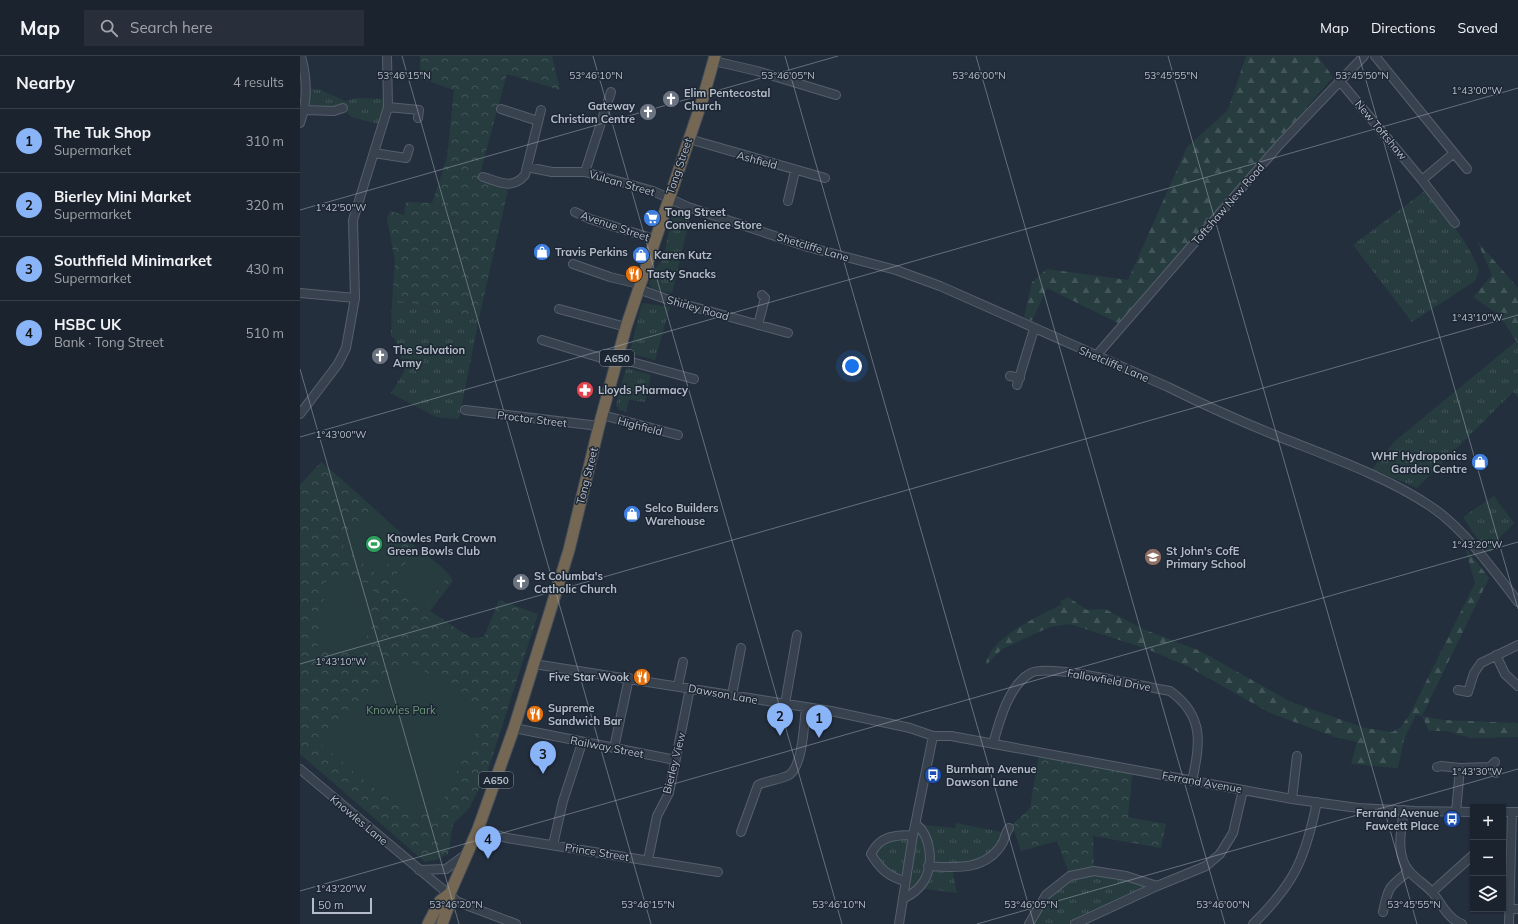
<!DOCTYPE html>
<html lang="en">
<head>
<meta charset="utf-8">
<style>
  :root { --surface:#1b232e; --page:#282f3a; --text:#f1f3f6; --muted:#a0a4aa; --line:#39404a; --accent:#8ab4f8 }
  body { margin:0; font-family:Mulish,sans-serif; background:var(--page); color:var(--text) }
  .controls { position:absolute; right:12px; bottom:12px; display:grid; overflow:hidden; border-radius:0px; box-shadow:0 1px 3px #0004 }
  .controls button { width:36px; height:36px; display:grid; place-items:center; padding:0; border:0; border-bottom:1px solid var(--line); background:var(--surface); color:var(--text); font:20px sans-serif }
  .scale { position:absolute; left:12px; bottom:10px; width:60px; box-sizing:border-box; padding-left:4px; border:2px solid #b4bcc9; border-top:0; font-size:11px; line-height:14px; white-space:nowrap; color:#b4bcc9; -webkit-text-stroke:3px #1d2633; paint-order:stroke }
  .you { position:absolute; left:552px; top:310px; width:14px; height:14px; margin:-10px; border:3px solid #fff; border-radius:50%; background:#1a73e8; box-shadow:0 0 0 6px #1a73e833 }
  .badge { display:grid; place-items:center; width:26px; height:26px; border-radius:50%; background:var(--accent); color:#111; font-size:13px; font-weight:700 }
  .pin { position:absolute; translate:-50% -33px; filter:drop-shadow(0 1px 2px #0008) }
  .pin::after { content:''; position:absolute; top:21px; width:14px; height:12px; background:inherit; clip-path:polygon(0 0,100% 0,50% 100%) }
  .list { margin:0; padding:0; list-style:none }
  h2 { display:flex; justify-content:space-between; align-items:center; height:52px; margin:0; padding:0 16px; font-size:17px }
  h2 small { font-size:13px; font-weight:400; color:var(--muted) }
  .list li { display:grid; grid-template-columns:26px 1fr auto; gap:12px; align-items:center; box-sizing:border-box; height:64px; padding:0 16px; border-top:1px solid var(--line) }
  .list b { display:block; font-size:15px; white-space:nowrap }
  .list p { margin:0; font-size:13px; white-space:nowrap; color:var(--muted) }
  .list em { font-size:13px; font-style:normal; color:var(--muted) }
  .icon { flex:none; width:22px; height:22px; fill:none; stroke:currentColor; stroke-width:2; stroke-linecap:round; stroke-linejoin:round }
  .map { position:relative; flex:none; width:1218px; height:868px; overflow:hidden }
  header { display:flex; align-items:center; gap:24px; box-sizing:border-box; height:56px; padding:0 20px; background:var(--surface); border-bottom:1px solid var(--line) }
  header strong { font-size:19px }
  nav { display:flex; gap:22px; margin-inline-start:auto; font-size:14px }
  .search { width:280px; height:36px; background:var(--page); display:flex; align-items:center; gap:10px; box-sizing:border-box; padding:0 14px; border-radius:0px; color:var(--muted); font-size:15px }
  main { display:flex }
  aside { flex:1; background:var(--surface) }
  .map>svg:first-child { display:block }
  .grass { fill:url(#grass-tufts) }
  .forest { fill:url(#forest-firs) }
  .park { fill:url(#park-crowns) }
  .pitch { fill:#263c3f }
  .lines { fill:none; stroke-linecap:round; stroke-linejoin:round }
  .minor-casing { stroke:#565f6c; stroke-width:10 }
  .highway-casing { stroke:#434c59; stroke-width:13 }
  .minor { stroke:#38414e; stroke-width:8 }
  .highway { stroke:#746855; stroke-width:11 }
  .ticks { fill:none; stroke:#b4bcc9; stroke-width:1; stroke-opacity:0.45 }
  .labels { text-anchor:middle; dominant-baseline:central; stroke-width:3; stroke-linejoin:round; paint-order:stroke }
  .shield { fill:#1d2633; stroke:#878f9c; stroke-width:1 }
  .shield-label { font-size:10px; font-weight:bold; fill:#b4bcc9 }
  .poi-label { font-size:11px; font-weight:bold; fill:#b4bcc9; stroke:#1d2633; text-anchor:start }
  .street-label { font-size:11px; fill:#b4bcc9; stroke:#1d2633 }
  .park-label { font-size:11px; fill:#6b9a76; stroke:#1d2633 }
  .ticks-label { font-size:10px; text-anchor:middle; fill:#b4bcc9; stroke:#1d2633; stroke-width:3; stroke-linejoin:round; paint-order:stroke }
</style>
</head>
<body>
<header>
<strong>Map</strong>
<div class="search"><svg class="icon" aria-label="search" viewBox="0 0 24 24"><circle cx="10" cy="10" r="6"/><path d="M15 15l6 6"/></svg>Search here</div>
<nav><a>Map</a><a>Directions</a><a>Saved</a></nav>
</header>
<main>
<aside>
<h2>Nearby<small>4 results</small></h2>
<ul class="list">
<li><span class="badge">1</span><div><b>The Tuk Shop</b><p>Supermarket</p></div><em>310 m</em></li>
<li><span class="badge">2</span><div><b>Bierley Mini Market</b><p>Supermarket</p></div><em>320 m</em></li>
<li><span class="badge">3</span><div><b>Southfield Minimarket</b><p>Supermarket</p></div><em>430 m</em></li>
<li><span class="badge">4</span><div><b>HSBC UK</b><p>Bank · Tong Street</p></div><em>510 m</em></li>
</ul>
</aside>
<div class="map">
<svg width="1218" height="868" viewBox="0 0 1218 868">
  <defs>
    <pattern id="grass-tufts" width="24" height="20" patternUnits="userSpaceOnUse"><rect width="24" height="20" fill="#263c3f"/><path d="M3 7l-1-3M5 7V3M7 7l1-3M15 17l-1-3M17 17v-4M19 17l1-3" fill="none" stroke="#435659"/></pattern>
    <pattern id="forest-firs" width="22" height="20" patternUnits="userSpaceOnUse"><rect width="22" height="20" fill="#263c3f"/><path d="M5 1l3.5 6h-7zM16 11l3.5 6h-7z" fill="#435659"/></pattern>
    <pattern id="park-crowns" width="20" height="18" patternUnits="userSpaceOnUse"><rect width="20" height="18" fill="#263c3f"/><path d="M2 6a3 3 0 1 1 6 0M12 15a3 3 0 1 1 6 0" fill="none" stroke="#435659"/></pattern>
  </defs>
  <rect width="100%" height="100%" fill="#242f3e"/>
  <!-- grass -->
  <path class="grass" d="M6,32L21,34L45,45L57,42L88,43L82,69L51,61L43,52L5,54Z
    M1126,134C1145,159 1168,185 1179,214L1175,225L1112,266L1053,189Z
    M378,153L391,157L372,237L352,233L349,228L355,213L364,201L372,159Z
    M92,243L179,262L159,363L136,361L91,337L105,314L95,283L91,280Z
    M342,247L370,251L355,304L336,299L330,295Z
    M1215,286L1218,288V341L1213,336L1117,432L1072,413L1094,386Z
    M326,312L351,319L345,346L329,344L326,356L319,354L316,349Z
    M1194,440L1214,467L1192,489L1191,495L1186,496L1163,461Z
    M656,767L706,777L688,802L652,812L657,837L619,832L608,840L605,825L575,806L576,789L613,779L616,768L655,772Z
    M794,815L857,830L788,863L790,868H729L746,839L770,820Z"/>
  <!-- forest -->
  <path class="forest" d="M946,0H1018L1033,21L820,268L747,232L732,265L724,261L732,226L747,213L828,224L887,91L928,54Z
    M1177,185L1218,232V288L1206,269L1196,257L1173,241L1192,219Z
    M1165,491L1189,522L1122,660L1144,664L1218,667V681L1171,682L1146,675H1129L1122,660L1116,659L1104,683L1098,712L1051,708L1057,686L1035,681L970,657L889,611L847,593L770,568L750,571L702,593L686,609C689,581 740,560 762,548L760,545L768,541L787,554L805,553L843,573L900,595L991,646L1065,672L1092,676L1100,672L1110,658L1175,527Z"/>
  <!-- park -->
  <path class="park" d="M120,0H252L260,34L207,18L178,125L208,134L179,262L92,243L95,206L87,162L90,155L104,159L106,146L132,147L147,102L154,34L120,22Z
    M21,406C54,433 84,462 115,490C128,502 145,510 153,525L130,555L171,582L184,581L199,544L238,558L188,714L169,753L153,768L148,798L138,803L125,806L0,698V429Z
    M739,697L833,714L828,761L866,768L861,792L793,780L794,815L770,820L757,785L721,795L712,769L730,752Z"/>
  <!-- pitch -->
  <path class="pitch" d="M72,457L106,485L78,520L43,490Z
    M116,495L147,522L120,555L89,527Z
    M27,521L74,528L64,599L17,593Z
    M113,607L185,658L139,752L112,756L81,738L20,687L55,648Z"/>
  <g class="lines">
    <defs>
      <path id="minor" d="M1075,0L1154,97L1122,124
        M414,5L457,15L536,39
        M1039,24L1122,124L1155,167
        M88,51L119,54L118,62
        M201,53L238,65
        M5,54L34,55L43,52
        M0,67C8,45 7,22 1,0
        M389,83L525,122
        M74,97L106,102L109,93
        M1154,97L1167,113
        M227,111L252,116H285L353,135L388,151L508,191L596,214L640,230L868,331C908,351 949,369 990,385C1036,403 1093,424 1133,452C1164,473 1195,516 1218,546
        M285,116L311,36
        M183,121C200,126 212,134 225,119L241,54
        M488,145L495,115
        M275,156L290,163L354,183
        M273,208L310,221L339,228
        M338,233L369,244L488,277
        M0,237L55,242
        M259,253L326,271
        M458,269L465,242L462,239
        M242,284L308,304L317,302L394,323
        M796,300L980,88L1064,0
        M710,320L720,322
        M717,329L734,273
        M165,354L299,370
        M0,358L38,308L46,292L55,242L53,164L88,51L87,0
        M302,359L378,379
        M1196,599L1205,618L1218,630
        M234,608L531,655L610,672L633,680H651L992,743L1058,752L1115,755L1173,756
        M378,630L383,606
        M1158,634L1168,636L1174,617L1181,607L1218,589
        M432,639L441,592
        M485,648L497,579
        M214,672L375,704
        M693,688C699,666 709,628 731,617C749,607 844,631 870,635C905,660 900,688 892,725
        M314,692L329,622
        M1137,711L1141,710L1160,712
        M1190,711L1196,717
        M0,713L158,846L216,868
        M992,743L997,700
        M1104,754C1101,773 1095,800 1110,816C1117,824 1126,829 1133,837C1141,847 1148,863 1162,868
        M1156,756L1160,712L1190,711L1195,706
        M1203,756H1218
        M178,773L207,782L418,816
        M441,776L458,729C468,724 480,724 489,719C503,710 504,667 506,651
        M253,789L263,745L282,687
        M348,804L357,760L369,737L390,632
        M628,810C655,812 687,815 703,786C705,781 706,776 709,772
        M119,814L146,813L165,799
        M605,825C589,821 580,813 571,798C580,780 594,779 613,779
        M1132,836L1173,799
        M603,843C611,839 619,833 624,825C634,808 631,780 616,768
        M1209,853H1218
        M1083,856C1088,831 1089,831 1109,815
        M599,868L613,779L633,680
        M729,868L746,839L770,820L794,815L826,820L857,830
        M775,868L857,830L906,810L920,798L933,777L943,734
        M953,868C995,827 1005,803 1017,746
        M1209,868L1212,756"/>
      <path id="highway" d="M128,868L140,845L150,837
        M142,868L149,849L150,837L178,773L214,672L269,494L299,370L326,271L403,42L415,0"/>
    </defs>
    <!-- minor casing -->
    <use href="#minor" class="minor-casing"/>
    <!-- highway casing -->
    <use href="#highway" class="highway-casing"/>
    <!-- minor -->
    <use href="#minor" class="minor"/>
    <!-- highway -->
    <use href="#highway" class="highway"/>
  </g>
  <!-- ticks -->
  <path class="ticks" d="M102,0L351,868M293,0L542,868M485,0L734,868M676,0L925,868M868,0L1117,868M1059,0L1218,553M0,154L538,0M0,313L159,868M0,381L1218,32M0,608L1218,259M0,835L1218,486M677,868L1218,713"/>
  <!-- icons -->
  <defs>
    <symbol id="church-disc" viewBox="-11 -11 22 22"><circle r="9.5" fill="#6b7280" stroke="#1d2633"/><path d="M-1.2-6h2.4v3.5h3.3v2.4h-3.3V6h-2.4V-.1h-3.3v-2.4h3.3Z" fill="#fff"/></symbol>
    <symbol id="supermarket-disc" viewBox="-11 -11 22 22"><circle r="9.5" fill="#3f7fe0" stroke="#1d2633"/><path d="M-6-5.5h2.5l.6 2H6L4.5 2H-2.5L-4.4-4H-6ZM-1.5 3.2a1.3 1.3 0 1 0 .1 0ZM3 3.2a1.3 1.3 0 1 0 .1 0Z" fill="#fff"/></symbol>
    <symbol id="shop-disc" viewBox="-11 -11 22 22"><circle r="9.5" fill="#3f7fe0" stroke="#1d2633"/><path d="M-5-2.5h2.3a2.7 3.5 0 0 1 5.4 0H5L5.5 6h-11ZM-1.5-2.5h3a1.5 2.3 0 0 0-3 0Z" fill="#fff"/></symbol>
    <symbol id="restaurant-disc" viewBox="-11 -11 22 22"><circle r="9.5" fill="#e8710a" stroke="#1d2633"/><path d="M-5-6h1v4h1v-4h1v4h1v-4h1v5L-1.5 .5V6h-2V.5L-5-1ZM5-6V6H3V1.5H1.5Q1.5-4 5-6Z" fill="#fff"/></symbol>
    <symbol id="pharmacy-disc" viewBox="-11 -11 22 22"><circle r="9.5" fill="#e0444e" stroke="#1d2633"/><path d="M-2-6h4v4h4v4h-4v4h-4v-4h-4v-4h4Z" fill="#fff"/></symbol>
    <symbol id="stadium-disc" viewBox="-11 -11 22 22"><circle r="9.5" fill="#2e9e5b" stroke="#1d2633"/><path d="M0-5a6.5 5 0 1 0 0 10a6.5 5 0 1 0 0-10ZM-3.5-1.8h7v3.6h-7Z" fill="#fff"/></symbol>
    <symbol id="school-disc" viewBox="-11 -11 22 22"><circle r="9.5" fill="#8d6e63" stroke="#1d2633"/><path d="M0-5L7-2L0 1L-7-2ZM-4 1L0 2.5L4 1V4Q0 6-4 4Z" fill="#fff"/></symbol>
    <symbol id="bus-disc" viewBox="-11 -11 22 22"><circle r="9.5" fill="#1a4fb4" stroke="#1d2633"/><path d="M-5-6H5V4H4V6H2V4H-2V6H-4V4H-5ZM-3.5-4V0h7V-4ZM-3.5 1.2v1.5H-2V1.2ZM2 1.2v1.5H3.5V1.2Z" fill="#fff"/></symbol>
  </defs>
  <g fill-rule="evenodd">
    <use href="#church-disc" x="361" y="33" width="20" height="20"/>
    <use href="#church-disc" x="338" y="46" width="20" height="20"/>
    <use href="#supermarket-disc" x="342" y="152" width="20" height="20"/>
    <use href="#shop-disc" x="232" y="186" width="20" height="20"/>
    <use href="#shop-disc" x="331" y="189" width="20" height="20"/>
    <use href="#restaurant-disc" x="324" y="208" width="20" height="20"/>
    <use href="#church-disc" x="70" y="290" width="20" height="20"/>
    <use href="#pharmacy-disc" x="275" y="324" width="20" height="20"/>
    <use href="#shop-disc" x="1170" y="396" width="20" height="20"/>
    <use href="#shop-disc" x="322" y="448" width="20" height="20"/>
    <use href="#stadium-disc" x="64" y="478" width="20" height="20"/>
    <use href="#school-disc" x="843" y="491" width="20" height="20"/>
    <use href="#church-disc" x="211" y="516" width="20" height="20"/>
    <use href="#restaurant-disc" x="332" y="611" width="20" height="20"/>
    <use href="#restaurant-disc" x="225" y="648" width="20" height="20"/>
    <use href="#bus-disc" x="623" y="709" width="20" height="20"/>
    <use href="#bus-disc" x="1142" y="753" width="20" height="20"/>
  </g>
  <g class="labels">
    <!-- shield labels -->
    <g class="shield">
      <rect x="300" y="294" width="34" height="16" rx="3"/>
      <rect x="179" y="716" width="34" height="16" rx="3"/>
    </g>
    <g class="shield-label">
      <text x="317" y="302">A650</text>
      <text x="196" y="724">A650</text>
    </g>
    <!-- poi labels -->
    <g class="poi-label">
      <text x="384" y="37">Elim Pentecostal<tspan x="384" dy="13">Church</tspan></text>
      <text x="335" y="50" text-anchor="end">Gateway<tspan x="335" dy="13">Christian Centre</tspan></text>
      <text x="365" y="156">Tong Street<tspan x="365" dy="13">Convenience Store</tspan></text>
      <text x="255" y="196">Travis Perkins</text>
      <text x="354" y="199">Karen Kutz</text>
      <text x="347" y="218">Tasty Snacks</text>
      <text x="93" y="294">The Salvation<tspan x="93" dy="13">Army</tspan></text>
      <text x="298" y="334">Lloyds Pharmacy</text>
      <text x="1167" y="400" text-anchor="end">WHF Hydroponics<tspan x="1167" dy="13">Garden Centre</tspan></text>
      <text x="345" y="452">Selco Builders<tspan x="345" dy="13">Warehouse</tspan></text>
      <text x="87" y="482">Knowles Park Crown<tspan x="87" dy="13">Green Bowls Club</tspan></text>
      <text x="866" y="495">St John's CofE<tspan x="866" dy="13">Primary School</tspan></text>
      <text x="234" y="520">St Columba's<tspan x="234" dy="13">Catholic Church</tspan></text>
      <text x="329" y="621" text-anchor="end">Five Star Wook</text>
      <text x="248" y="652">Supreme<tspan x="248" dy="13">Sandwich Bar</tspan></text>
      <text x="646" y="713">Burnham Avenue<tspan x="646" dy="13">Dawson Lane</tspan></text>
      <text x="1139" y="757" text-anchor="end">Ferrand Avenue<tspan x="1139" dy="13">Fawcett Place</tspan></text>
    </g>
    <!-- street labels -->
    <g class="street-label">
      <text transform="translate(1081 74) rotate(50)">New Toftshaw</text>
      <text transform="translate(457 104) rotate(15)">Ashfield</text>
      <text transform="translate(379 110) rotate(-71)">Tong Street</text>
      <text transform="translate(322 127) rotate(16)">Vulcan Street</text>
      <text transform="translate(928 148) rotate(-49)">Toftshaw New Road</text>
      <text transform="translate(315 170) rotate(19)">Avenue Street</text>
      <text transform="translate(513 191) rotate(17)">Shetcliffe Lane</text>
      <text transform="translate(398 252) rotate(16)">Shirley Road</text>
      <text transform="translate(814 308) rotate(23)">Shetcliffe Lane</text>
      <text transform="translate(232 363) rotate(7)">Proctor Street</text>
      <text transform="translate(340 370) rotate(15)">Highfield</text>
      <text transform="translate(287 420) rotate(-76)">Tong Street</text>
      <text transform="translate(809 624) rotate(10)">Fallowfield Drive</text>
      <text transform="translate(423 638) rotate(10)">Dawson Lane</text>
      <text transform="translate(307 691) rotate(11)">Railway Street</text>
      <text transform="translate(374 707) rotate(-76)">Bierley View</text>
      <text transform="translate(902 726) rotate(10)">Ferrand Avenue</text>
      <text transform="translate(59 764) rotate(40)">Knowles Lane</text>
      <text transform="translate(297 796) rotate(9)">Prince Street</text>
    </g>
    <!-- park labels -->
    <g class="park-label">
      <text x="101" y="654">Knowles Park</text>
    </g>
  </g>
  <g class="ticks-label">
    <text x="104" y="23">53°46'15"N</text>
    <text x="296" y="23">53°46'10"N</text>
    <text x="488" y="23">53°46'05"N</text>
    <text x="679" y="23">53°46'00"N</text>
    <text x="871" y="23">53°45'55"N</text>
    <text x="1062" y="23">53°45'50"N</text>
    <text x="1177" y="38">1°43'00"W</text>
    <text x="41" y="155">1°42'50"W</text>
    <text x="1177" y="265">1°43'10"W</text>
    <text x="41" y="382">1°43'00"W</text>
    <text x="1177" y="492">1°43'20"W</text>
    <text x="41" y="609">1°43'10"W</text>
    <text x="1177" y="719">1°43'30"W</text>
    <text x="41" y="836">1°43'20"W</text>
    <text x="156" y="852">53°46'20"N</text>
    <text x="348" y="852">53°46'15"N</text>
    <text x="539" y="852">53°46'10"N</text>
    <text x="731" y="852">53°46'05"N</text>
    <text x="923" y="852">53°46'00"N</text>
    <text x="1114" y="852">53°45'55"N</text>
  </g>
</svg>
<div class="controls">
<button>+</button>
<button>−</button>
<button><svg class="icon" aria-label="layers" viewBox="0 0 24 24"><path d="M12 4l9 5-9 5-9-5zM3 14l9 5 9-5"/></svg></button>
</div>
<div class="scale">50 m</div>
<div class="you"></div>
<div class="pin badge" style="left:519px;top:682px">1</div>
<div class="pin badge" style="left:480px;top:680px">2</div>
<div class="pin badge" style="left:243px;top:718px">3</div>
<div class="pin badge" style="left:188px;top:803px">4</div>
</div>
</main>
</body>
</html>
